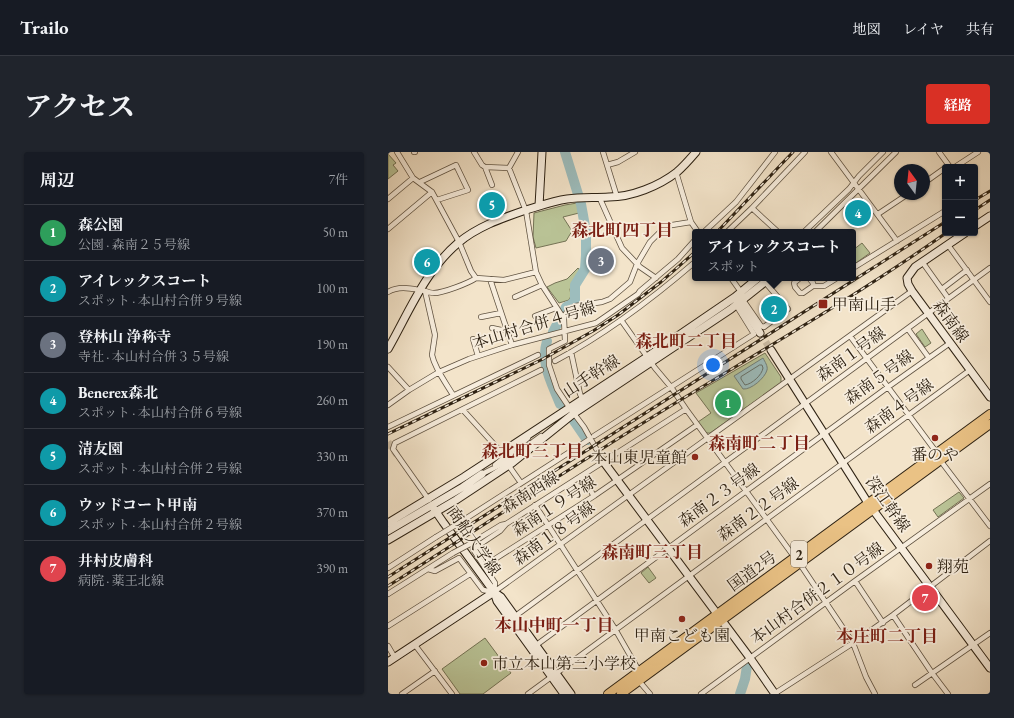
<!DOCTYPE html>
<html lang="ja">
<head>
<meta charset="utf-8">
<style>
  :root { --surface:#171b24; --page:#20242c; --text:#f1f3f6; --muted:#9ea1a6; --line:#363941; --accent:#d93025 }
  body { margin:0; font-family:"EB Garamond","Noto Serif JP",serif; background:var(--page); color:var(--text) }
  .controls { position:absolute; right:12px; top:12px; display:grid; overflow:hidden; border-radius:4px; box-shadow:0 1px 3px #0004 }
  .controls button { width:36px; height:36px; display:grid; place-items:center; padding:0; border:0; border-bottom:1px solid var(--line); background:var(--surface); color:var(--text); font:20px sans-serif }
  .compass { position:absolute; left:506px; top:12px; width:36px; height:36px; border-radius:50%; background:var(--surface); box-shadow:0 1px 3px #0004; rotate:345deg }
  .you { position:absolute; left:325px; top:213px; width:14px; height:14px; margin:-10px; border:3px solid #fff; border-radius:50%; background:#1a73e8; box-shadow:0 0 0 6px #1a73e833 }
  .badge { display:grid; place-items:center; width:26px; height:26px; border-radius:50%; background:var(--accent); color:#fff; font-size:13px; font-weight:700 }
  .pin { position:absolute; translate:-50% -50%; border:2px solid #fff; box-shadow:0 1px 4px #0006 }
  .popup { position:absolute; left:304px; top:77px; width:164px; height:52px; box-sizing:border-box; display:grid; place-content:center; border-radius:4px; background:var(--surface); filter:drop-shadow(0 1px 3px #0005); font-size:13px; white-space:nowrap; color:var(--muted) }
  .popup b { font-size:15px; color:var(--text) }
  .popup::after { content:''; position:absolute; left:50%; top:100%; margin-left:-8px; border:8px solid transparent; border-top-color:var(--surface) }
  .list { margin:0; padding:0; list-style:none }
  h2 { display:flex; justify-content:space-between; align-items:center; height:52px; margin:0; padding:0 16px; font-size:17px }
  h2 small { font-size:13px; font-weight:400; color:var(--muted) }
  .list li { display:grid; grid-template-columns:26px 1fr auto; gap:12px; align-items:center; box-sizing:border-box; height:56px; padding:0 16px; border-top:1px solid var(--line) }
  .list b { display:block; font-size:15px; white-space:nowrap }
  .list p { margin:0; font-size:13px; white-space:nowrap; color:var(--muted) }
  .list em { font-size:13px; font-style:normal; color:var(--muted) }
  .map { position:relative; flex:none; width:602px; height:542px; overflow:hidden; border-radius:4px }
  header { display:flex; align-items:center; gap:24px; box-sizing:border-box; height:56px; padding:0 20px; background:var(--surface); border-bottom:1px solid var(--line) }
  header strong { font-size:19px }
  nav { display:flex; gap:22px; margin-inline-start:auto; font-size:14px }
  .intro { display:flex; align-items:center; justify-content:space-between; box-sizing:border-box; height:96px; padding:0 24px }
  h1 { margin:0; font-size:28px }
  .button { padding:10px 18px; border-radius:4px; background:var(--accent); color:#fff; font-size:14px; font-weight:700 }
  main { display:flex; gap:24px; padding:0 24px }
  aside { flex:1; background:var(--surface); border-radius:4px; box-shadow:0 1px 3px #0004 }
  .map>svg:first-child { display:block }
  .green { fill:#bac497; stroke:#747355 }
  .water { fill:#9dbdbd; stroke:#717f79 }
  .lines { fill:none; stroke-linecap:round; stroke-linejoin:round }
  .shore { stroke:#667068; stroke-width:1 }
  .river { stroke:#9dbdbd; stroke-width:10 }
  .secondary-tunnel { stroke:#ccbda5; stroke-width:7; stroke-dasharray:7 3.5; stroke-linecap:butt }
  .street-casing { stroke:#5f5241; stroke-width:6 }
  .secondary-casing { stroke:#2e2213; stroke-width:9 }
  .highway-casing { stroke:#2e2213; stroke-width:10 }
  .street { stroke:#f7eddd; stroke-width:4.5 }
  .secondary { stroke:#f7eddd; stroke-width:7 }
  .highway { stroke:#eac285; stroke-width:8 }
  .rail-casing { stroke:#2e2213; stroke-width:3 }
  .rail { stroke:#f7eddd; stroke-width:1.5; stroke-dasharray:4.5; stroke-linecap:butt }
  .street-bridge-casing { stroke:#5f5241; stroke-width:6; stroke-linecap:butt }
  .street-bridge { stroke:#f7eddd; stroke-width:4.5 }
  .poi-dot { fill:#8f2418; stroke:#f7eddd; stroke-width:1.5 }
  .labels { text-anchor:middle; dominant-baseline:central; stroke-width:3.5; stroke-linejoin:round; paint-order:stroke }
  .shield { fill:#f7eddd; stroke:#6a5f50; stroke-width:1 }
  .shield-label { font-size:15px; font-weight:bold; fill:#2e2213 }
  .poi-label { font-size:16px; fill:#2e2213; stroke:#f7eddd; text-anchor:start }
  .street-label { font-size:16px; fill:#2e2213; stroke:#f7eddd }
  .neighbourhood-label { font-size:17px; font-weight:bold; fill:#7a1f14; stroke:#f7eddd }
</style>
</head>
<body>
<header>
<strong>Trailo</strong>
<nav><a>地図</a><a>レイヤ</a><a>共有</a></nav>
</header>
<div class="intro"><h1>アクセス</h1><a class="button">経路</a></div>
<main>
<aside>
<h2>周辺<small>7件</small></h2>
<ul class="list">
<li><span class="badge" style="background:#2e9e5b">1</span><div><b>森公園</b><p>公園 · 森南２５号線</p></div><em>50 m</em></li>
<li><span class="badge" style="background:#0f9aa8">2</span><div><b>アイレックスコート</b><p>スポット · 本山村合併９号線</p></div><em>100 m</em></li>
<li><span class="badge" style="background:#6b7280">3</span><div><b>登林山 浄称寺</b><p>寺社 · 本山村合併３５号線</p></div><em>190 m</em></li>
<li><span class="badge" style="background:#0f9aa8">4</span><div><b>Benerex森北</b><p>スポット · 本山村合併６号線</p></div><em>260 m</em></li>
<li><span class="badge" style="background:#0f9aa8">5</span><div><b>清友園</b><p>スポット · 本山村合併２号線</p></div><em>330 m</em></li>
<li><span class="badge" style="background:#0f9aa8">6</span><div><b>ウッドコート甲南</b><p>スポット · 本山村合併２号線</p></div><em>370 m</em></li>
<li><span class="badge" style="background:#e0444e">7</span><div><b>井村皮膚科</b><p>病院 · 薬王北線</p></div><em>390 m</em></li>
</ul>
</aside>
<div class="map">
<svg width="602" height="542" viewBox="0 0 602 542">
  <rect width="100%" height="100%" fill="#f3e4ca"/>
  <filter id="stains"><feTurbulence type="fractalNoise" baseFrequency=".005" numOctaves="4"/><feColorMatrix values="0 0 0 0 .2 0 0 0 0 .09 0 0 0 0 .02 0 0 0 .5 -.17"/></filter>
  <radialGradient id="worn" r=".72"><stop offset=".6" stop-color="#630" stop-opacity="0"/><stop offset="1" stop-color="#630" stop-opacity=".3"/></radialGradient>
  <!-- green -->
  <path class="green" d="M0,2L8,11L5,13L10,19L0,27Z
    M189,51L191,61L175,65L184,79L178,89L148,96L145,85L146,61L177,53Z
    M474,91L482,101L465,113V98Z
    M190,116L193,120L182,137L183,144L181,148L171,151L159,135L167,131L179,127Z
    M534,177L543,191L537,195L528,182Z
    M377,201L393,225V231L322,281H318L310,270L323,261L308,241Z
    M571,340L576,346L550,365L545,358Z
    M260,415L268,426L261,431L253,421Z
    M97,486L123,521L95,542H72L54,517Z"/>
  <!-- water -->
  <path class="water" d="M375,206C377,210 380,214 379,218C377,226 363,238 355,237L346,224Z"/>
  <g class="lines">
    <!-- shore -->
    <path class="shore" d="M372,213H374L375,216C374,223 364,232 357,233L353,227V225Z"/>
    <!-- river -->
    <path class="river" d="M165,180L178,155L184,152L187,148V133L197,117L198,103V80L193,52L177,0
      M159,189C152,212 164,231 172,252
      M186,269L199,288
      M352,542L357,527L359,514"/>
    <!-- secondary-tunnel -->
    <path class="secondary-tunnel" d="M372,181L383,198
      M0,290L9,303"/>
    <defs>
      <path id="street" d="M9,0L25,26L44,40L71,90L83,119L88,126
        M26,0H27
        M86,0L94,13L97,15L121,16
        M215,0L229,45
        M443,0L509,89
        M551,0L562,15
        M219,13L230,10L247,0
        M97,15L104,33
        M567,15L590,0
        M121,16L138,59L148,120L154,133L176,167L177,189L161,197V213L169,237L181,255L196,275L215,309
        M121,16L130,0
        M288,20L303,70L310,80
        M32,30L68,13L80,38L49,48
        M536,31L557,16
        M213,45V49L234,96L252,115L268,126
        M0,47L25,26
        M364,56L390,80
        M490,62L520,42
        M0,77L44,40
        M316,80L348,50L387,0
        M339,80L364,56L417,0
        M416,80L461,37L471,24L495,0
        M427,80L508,0
        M560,93L602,150
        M535,111L560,146
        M465,116L557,59
        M343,126L353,140
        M412,126L406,131L407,135L412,141H415L425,134
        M421,126L425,131V134
        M102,127L124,193
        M425,134H436L449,126
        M554,137L579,118
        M37,139C40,140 43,141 46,141C55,141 81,131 88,126L116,128L148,120
        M0,140C12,133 24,137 37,139L47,183L44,203C47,217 58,231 65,243
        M127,145L154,133
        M352,147L355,148L373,174L376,175L400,157L377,130
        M147,164L168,156
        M93,165L113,161
        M175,166L179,160L187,154L214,150L222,147L242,130L249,112L262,90L278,74L303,70
        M233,168L267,216L283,235L298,257
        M104,176L113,178L119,176
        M520,177L541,206
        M462,184L549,301
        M85,187L90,204
        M183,200L192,242L194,246
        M167,209C218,182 264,147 307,110
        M0,215L21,238
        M0,253L21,238L51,220L81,207L124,193L208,171L250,142L252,139L290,107L307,88
        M75,258L113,300
        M0,275L150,203
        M206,284L366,182L348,153V150
        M552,308L602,374
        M107,313L140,286
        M121,314L133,331
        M94,322L116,311L153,284
        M193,324L206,344
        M41,348L5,297L7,291L153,218
        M147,353L227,477L251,519
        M71,371L202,287
        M82,392L113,373L118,372L298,257L407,406
        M412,412L465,491L478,525L487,542
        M96,414L206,344L309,273
        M0,416L48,385
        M40,417L47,419L71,406L95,438L106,440
        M467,429L495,471
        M106,440L524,139
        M106,440L107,431L85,397L112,379L118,372
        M0,442L65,401
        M505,463L544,521L560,542
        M126,465L602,116
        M0,474L82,422
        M27,493L64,542
        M0,494L7,506
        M147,494L500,235L562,191
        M251,529L262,542
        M527,533L602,481
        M14,542L47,519
        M140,542L582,218
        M313,542L467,429L602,332
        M386,542L465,491L505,463L602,389"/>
      <path id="secondary" d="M151,54L154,0
        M587,74L602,64
        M577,81L527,115L519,126L520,132L524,139L602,245
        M350,148L372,181
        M0,197C21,160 37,119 70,91C89,75 112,67 135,59C149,55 164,49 179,47C193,45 207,46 221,45C244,45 271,34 289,20C296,14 302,7 308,0
        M383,198L480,351L602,516
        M215,309L362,506L387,542
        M44,354L55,370L106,440L109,449L176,542
        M0,371L76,325L259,205L347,145L370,126
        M0,379L75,335L94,322
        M0,388L68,348L124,311L185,262L343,157L377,130L380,126
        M106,440L113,445L183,542
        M0,510L106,440"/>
      <path id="highway" d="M220,542L602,262
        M233,542L602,272"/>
    </defs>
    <!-- street casing -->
    <use href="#street" class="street-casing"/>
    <!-- secondary casing -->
    <use href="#secondary" class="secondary-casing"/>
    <!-- highway casing -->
    <use href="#highway" class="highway-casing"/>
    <!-- street -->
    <use href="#street" class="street"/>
    <!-- secondary -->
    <use href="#secondary" class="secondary"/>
    <!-- highway -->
    <use href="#highway" class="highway"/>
    <defs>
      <path id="rail" d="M587,48L602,39
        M587,58L602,48
        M329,80L405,0
        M0,282L155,207L205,179L230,163L273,130L307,100
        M0,425L557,70
        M0,434C98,372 195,307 294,247C383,193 473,141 558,81"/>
    </defs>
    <!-- rail casing -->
    <use href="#rail" class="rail-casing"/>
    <!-- rail -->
    <use href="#rail" class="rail"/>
    <defs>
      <path id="street-bridge" d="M48,385L71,371
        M65,401L82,392"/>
    </defs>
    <!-- street-bridge casing -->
    <use href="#street-bridge" class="street-bridge-casing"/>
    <!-- street-bridge -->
    <use href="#street-bridge" class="street-bridge"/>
  </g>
  <!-- markers -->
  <g class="poi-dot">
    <rect x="430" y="147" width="10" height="10" rx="2"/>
    <circle cx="547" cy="286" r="4"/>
    <circle cx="307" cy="305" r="4"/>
    <circle cx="541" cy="414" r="4"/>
    <circle cx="294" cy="467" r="4"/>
    <circle cx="96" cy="511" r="4"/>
  </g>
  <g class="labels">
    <!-- shield labels -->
    <rect class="shield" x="403" y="389" width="16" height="26" rx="3"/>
    <g class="shield-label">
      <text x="411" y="402">2</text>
    </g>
    <!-- poi labels -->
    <g class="poi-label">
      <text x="444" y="152">甲南山手</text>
      <text x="547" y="302" text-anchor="middle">番のや</text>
      <text x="299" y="305" text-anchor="end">本山東児童館</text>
      <text x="549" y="414">翔苑</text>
      <text x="294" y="483" text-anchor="middle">甲南こども園</text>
      <text x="104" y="511">市立本山第三小学校</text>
    </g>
    <!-- street labels -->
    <g class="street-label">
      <text transform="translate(563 169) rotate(54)">森南線</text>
      <text transform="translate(146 173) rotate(-17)">本山村合併４号線</text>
      <text transform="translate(463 202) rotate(-36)">森南１号線</text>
      <text transform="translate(203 224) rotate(-33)">山手幹線</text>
      <text transform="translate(491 225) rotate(-36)">森南５号線</text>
      <text transform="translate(511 254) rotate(-36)">森南４号線</text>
      <text transform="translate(142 340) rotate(-32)">森南西線</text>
      <text transform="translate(331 343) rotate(-36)">森南２３号線</text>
      <text transform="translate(500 352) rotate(55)">深江幹線</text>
      <text transform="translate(166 354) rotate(-33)">森南１９号線</text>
      <text transform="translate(370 357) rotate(-36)">森南２２号線</text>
      <text transform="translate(166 381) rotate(-36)">森南１８号線</text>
      <text transform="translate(86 389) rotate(55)">商船大学線</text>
      <text transform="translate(364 419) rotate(-36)">国道2号</text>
      <text transform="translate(429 441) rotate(-36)">本山村合併２１０号線</text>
    </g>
    <!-- neighbourhood labels -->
    <g class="neighbourhood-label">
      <text x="234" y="78">森北町四丁目</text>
      <text x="298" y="189">森北町二丁目</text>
      <text x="371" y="291">森南町二丁目</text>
      <text x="144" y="299">森北町三丁目</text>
      <text x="264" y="400">森南町三丁目</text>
      <text x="166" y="473">本山中町一丁目</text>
      <text x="499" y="484">本庄町二丁目</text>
    </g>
  </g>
  <rect width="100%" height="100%" filter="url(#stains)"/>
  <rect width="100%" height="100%" fill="url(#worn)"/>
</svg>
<div class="controls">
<button>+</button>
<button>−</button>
</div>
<svg class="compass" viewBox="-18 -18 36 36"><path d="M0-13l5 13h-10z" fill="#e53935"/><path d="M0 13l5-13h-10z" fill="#9ea1a6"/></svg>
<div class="you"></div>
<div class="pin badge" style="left:340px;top:251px;background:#2e9e5b">1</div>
<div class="pin badge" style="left:386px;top:157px;background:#0f9aa8">2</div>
<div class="popup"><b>アイレックスコート</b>スポット</div>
<div class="pin badge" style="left:213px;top:109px;background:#6b7280">3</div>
<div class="pin badge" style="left:470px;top:61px;background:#0f9aa8">4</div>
<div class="pin badge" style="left:104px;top:53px;background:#0f9aa8">5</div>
<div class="pin badge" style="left:39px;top:110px;background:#0f9aa8">6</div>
<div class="pin badge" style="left:537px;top:446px;background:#e0444e">7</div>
</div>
</main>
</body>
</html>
